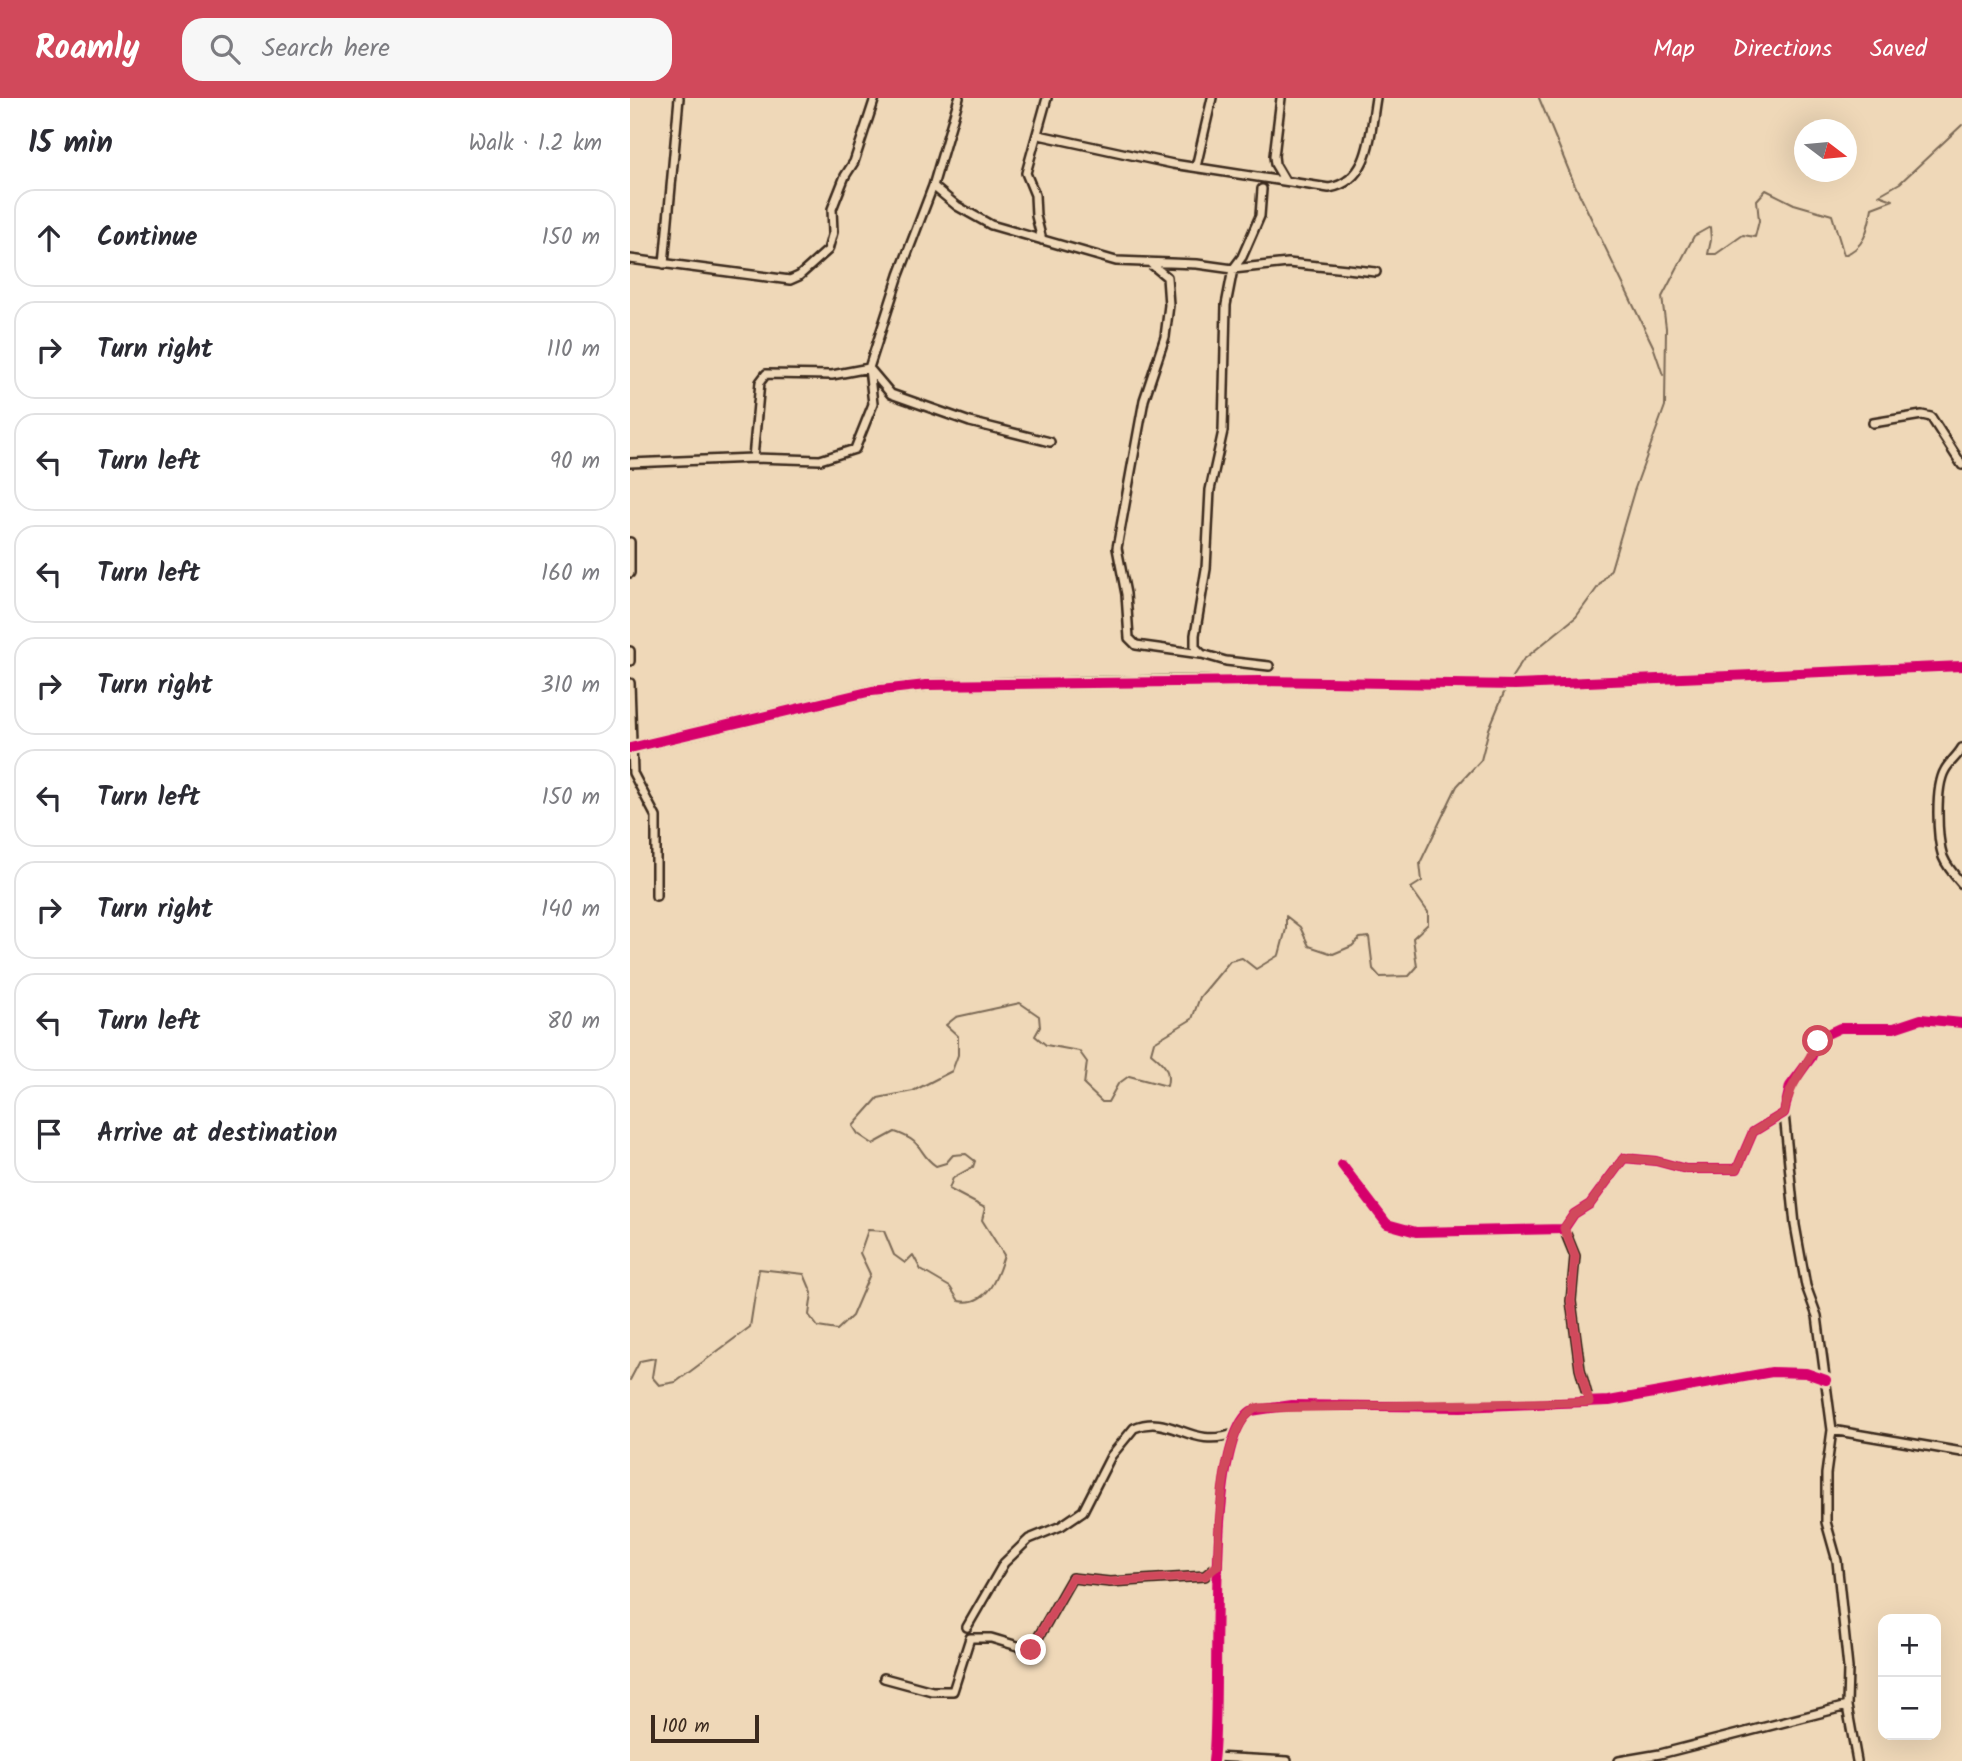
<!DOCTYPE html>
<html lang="en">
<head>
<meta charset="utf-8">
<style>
  :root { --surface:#fff; --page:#f7f7f7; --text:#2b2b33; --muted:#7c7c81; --line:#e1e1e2; --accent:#d1495b }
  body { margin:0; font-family:Kalam,sans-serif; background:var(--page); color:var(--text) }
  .controls { position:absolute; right:21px; bottom:21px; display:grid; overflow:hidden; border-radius:14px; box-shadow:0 7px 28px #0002 }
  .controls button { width:63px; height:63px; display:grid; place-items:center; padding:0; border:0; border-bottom:2px solid var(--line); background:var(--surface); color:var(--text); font:35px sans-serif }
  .compass { position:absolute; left:1164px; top:21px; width:63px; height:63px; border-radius:50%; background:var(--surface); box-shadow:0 7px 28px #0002; rotate:106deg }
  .scale { position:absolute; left:21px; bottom:18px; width:108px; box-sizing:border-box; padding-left:7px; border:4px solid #3b2a1e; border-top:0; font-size:19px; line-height:24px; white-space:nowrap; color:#3b2a1e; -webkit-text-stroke:5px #efd8b8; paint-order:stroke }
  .stop { position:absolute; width:21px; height:21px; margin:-16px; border:5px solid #d1495b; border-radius:50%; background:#fff }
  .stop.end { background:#d1495b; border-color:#fff; box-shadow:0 2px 7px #0008 }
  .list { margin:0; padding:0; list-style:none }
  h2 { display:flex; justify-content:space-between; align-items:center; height:91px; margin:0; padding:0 28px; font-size:30px }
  h2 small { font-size:23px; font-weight:400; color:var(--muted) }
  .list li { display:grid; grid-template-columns:46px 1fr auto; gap:21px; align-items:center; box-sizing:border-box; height:98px; margin:0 14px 14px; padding:0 14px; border:2px solid var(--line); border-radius:21px }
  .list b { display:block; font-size:26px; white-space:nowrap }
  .list em { font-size:23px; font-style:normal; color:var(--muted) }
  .icon { flex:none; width:38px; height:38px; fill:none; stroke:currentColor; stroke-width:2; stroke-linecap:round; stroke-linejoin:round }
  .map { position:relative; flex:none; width:1332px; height:1663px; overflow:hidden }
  header { display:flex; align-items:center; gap:42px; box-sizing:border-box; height:98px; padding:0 35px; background:var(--accent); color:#fff }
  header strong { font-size:33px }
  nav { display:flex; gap:38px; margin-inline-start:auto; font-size:24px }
  .search { width:490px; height:63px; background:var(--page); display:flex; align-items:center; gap:18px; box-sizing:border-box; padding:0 24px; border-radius:21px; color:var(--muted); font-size:26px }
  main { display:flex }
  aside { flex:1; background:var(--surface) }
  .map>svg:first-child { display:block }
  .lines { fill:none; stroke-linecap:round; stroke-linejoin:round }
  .stream { stroke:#7c6a56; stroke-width:2 }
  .minor-casing { stroke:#3b2a1e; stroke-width:12 }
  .tertiary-casing { stroke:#3b2a1e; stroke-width:14 }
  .minor { stroke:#efd8b8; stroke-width:7 }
  .tertiary { stroke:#efd8b8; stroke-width:9 }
  .cycleway-casing { stroke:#efd8b8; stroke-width:15 }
  .cycleway { stroke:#d6006c; stroke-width:10 }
  .route { stroke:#d1495b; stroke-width:9 }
</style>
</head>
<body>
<header>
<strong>Roamly</strong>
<div class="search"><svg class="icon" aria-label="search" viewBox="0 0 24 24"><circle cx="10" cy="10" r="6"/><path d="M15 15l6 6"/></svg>Search here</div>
<nav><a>Map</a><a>Directions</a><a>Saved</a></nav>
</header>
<main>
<aside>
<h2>15 min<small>Walk · 1.2 km</small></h2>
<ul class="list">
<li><svg class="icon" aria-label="ahead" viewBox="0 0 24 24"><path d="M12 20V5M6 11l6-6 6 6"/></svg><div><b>Continue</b></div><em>150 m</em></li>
<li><svg class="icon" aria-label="right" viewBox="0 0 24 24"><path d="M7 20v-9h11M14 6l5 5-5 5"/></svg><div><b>Turn right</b></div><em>110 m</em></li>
<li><svg class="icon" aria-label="left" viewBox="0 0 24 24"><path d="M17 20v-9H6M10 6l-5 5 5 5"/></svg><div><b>Turn left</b></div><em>90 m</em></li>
<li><svg class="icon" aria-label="left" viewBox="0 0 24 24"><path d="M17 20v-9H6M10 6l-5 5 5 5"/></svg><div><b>Turn left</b></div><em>160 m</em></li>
<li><svg class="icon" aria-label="right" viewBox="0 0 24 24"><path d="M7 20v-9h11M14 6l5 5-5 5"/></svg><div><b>Turn right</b></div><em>310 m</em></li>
<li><svg class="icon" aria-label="left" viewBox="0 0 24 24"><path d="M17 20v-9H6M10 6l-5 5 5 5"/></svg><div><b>Turn left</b></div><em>150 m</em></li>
<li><svg class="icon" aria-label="right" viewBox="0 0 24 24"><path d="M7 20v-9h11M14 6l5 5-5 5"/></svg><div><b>Turn right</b></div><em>140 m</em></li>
<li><svg class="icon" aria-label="left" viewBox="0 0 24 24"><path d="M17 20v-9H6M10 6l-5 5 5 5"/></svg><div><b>Turn left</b></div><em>80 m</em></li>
<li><svg class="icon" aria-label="arrive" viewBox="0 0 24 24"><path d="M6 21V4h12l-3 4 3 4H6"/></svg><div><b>Arrive at destination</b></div></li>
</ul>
</aside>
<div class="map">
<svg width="1332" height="1663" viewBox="0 0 1332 1663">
  <rect width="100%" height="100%" fill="#efd8b8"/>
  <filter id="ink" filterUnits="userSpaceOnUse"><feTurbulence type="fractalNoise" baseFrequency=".0143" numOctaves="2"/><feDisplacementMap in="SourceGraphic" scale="14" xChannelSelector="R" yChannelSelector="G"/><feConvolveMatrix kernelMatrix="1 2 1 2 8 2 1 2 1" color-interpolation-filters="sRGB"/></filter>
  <g filter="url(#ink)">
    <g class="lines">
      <!-- stream -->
      <path class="stream" d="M909,0L944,85L1023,248L1033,277
        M878,585L893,562L946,519L981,471L1004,393L1035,308L1036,230L1032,199L1064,138L1080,129L1081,142L1078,156H1086L1113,137L1125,139L1129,123L1127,102L1136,92L1164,106L1202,117L1214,157C1236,149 1238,130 1242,110L1263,102L1249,97L1270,85L1332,27
        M0,1282L10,1263L25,1260L22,1279L29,1287L46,1284L120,1229L129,1171L174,1176L182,1195L179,1217L188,1229L207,1232L222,1218L240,1176L230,1155L238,1132L254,1133L264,1157L275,1165L283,1157L291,1172L320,1189L329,1203C358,1209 368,1177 374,1157L352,1122L355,1110L319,1091L323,1080L343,1069L345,1063L336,1056L323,1057L316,1065L306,1068C287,1055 295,1044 265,1034L243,1046L228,1036L223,1028L248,1000L283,993L322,973L328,957V938L316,927L326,919L390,905L409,918L410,929L405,938L416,947L449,953L457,964L454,987L472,1004H478L488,986L499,978L537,988C541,971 533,965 521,955L524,944L562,921L570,899L600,863L612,860L626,871L649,857L656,831V818L670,829L679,848L703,856L722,848L730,840L739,839L743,871L750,879L779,878L787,869L783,840L798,826V814L781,790L792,783L790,765L827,688L851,662L859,631L876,590"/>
      <defs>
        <path id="minor" d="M651,0L644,58L645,66L655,83
          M409,37L543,66L699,90C741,83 740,34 746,0
          M566,69L582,0
          M303,88L327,108L361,127L486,163L567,166L603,171L658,165L746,174
          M632,91L630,118L612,159L603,171L596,207L593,333L580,392L576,471L565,537V549L572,556L596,563L639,568
          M412,142L406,118L405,97L396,75L417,0
          M0,161L160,182L169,178L198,152L203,134L202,111L215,78L224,64L245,0
          M520,165L537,179L539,207L535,239L514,302L487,450L496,496L499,540L506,547L571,556
          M34,166L49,0
          M1243,325L1292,317L1301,319L1332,367
          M123,360L130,284L136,276L202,277L239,270L261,296L340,324L420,344
          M0,365L123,360L190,362L225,351L243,306L239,270L269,177L303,88L329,0
          M0,444V475
          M0,553V563
          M578,583L885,587L1332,568
          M0,585L3,675L26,719V798
          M1332,650C1327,659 1319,664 1315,672C1305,689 1307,740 1313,759C1317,769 1325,778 1332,786
          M1154,1015L1165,1127L1176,1188L1187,1218L1202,1332L1196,1376V1424L1207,1463L1218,1570L1217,1608L1227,1663
          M712,1067L757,1126L786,1134L934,1131L944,1116L960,1106L994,1060L1026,1063L1056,1071H1107L1123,1034L1154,1015L1160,988L1181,960L1188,943L1195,937L1210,930H1264L1291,921L1332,925
          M934,1131L945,1158L941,1203L950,1271L959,1304
          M1202,1332L1332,1354
          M337,1529L374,1465L399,1441L431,1428L453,1413L481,1358L504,1330C542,1314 560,1353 606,1335
          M254,1580L302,1593H323L340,1540H361L401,1552L442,1480L480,1484L575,1478L588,1467
          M584,1659L657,1663
          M583,1663C592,1600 573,1344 621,1313L662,1307L831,1309L979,1303L1142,1274L1176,1275L1196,1282
          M989,1663L1030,1656L1217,1608"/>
        <path id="tertiary" d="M0,650L242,593L296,587L578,583"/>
      </defs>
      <!-- minor casing -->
      <use href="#minor" class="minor-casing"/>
      <!-- tertiary casing -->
      <use href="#tertiary" class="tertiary-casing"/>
      <!-- minor -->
      <use href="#minor" class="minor"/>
      <!-- tertiary -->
      <use href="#tertiary" class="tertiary"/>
      <defs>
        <path id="cycleway" d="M0,650L242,593L296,587L629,583L885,587L1332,568
          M712,1067L757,1126L786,1134L934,1131L944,1116L960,1106L994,1060L1026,1063L1056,1071H1107L1123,1034L1154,1015L1160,988L1181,960L1188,943L1195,937L1210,930H1264L1291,921L1332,925
          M583,1663C592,1600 573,1344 621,1313L662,1307L831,1309L979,1303L1142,1274L1176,1275L1196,1282"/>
      </defs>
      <!-- cycleway casing -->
      <use href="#cycleway" class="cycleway-casing"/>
      <!-- cycleway -->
      <use href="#cycleway" class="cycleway"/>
    </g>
  </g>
  <g class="lines" filter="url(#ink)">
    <!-- route -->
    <path class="route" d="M401,1552L442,1480L480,1484L575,1478L588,1467C588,1432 591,1327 626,1310L959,1304L950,1271L941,1203L945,1158L934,1130L944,1116L960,1106L994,1060L1026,1063L1056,1071H1107L1123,1034L1154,1015C1158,986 1177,970 1188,943"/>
  </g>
</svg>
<div class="controls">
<button>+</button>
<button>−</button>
</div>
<svg class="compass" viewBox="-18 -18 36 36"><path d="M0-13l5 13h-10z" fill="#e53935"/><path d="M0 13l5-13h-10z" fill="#7c7c81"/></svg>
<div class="scale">100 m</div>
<div class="stop" style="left:1188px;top:943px"></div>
<div class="stop end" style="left:401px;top:1552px"></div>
</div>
</main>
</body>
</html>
